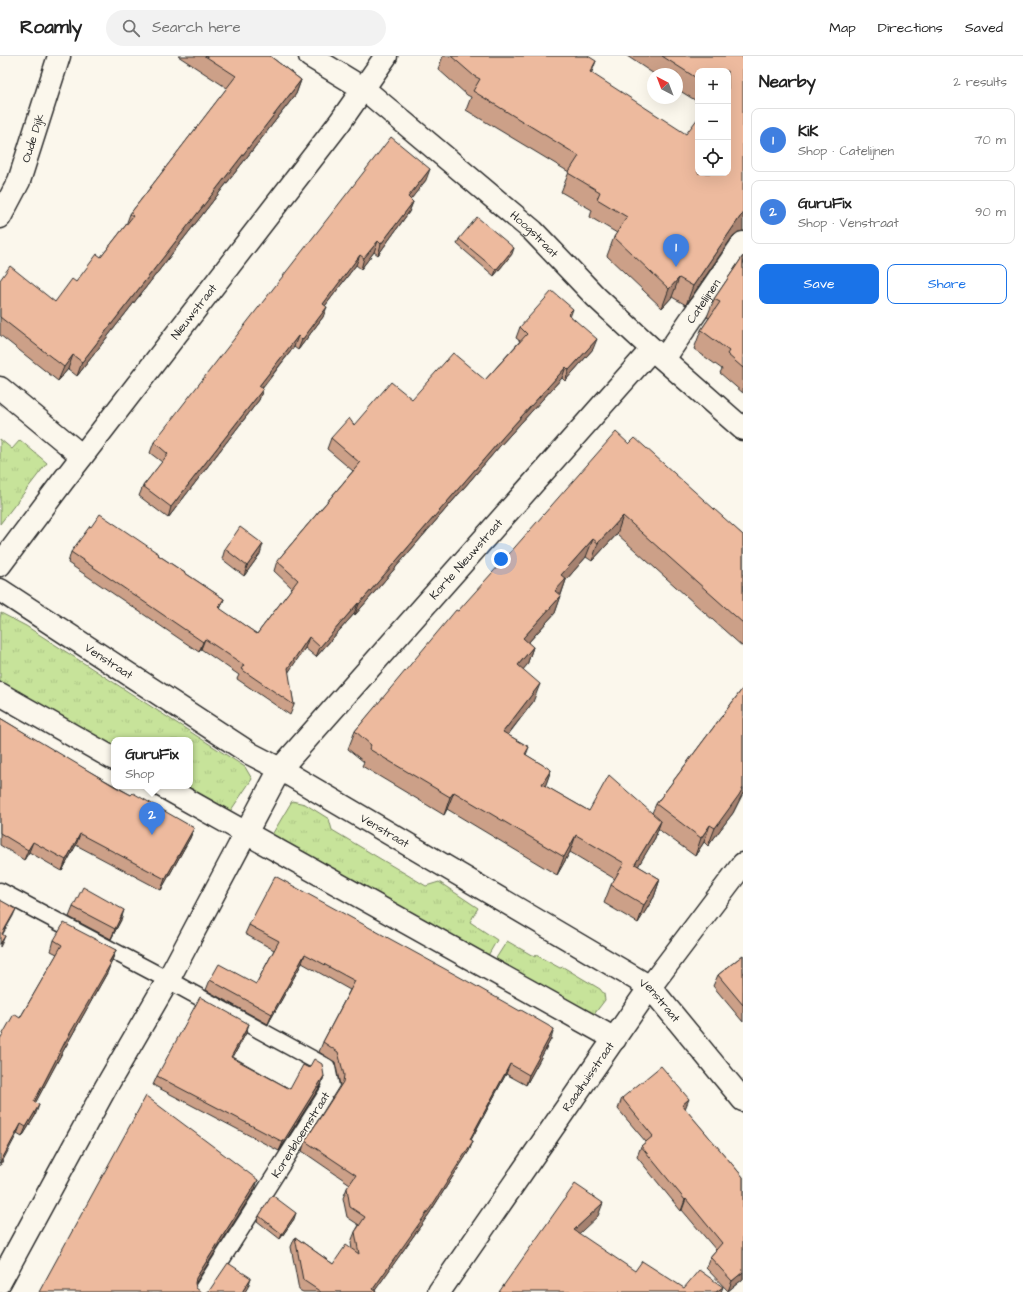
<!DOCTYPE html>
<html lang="en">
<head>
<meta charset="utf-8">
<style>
  :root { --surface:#fff; --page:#f2f2f2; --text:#222; --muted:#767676; --line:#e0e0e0; --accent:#1a73e8 }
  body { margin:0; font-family:"Architects Daughter",sans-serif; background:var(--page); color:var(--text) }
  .controls { position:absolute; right:12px; top:12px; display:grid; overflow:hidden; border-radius:8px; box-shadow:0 4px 16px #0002 }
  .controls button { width:36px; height:36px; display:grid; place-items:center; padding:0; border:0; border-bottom:1px solid var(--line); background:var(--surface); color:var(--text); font:20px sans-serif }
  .compass { position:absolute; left:647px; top:12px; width:36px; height:36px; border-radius:50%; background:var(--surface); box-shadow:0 4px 16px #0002; rotate:318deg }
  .you { position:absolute; left:501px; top:503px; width:14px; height:14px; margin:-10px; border:3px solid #fff; border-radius:50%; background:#1a73e8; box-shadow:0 0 0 6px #1a73e833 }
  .badge { display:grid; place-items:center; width:26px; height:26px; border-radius:50%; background:var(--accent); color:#fff; font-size:13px; font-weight:700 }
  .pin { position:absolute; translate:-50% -33px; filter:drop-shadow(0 1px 2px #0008) }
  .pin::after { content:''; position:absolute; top:21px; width:14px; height:12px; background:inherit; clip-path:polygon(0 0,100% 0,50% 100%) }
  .popup { position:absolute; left:111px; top:681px; width:82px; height:52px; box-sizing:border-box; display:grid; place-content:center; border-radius:8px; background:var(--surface); filter:drop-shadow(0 1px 3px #0005); font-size:13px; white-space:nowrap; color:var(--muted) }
  .popup b { font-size:15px; color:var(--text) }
  .popup::after { content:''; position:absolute; left:50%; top:100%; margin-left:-8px; border:8px solid transparent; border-top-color:var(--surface) }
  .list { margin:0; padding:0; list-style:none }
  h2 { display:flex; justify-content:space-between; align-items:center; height:52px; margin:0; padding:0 16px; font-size:17px }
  h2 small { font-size:13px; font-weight:400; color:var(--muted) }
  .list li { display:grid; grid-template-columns:26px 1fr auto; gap:12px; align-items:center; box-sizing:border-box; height:64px; margin:0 8px 8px; padding:0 8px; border:1px solid var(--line); border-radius:8px }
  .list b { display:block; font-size:15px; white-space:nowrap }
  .list p { margin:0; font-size:13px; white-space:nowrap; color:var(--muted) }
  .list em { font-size:13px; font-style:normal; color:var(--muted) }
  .actions { display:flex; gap:8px; padding:12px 16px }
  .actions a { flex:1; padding:9px 0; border:1px solid var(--accent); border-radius:8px; text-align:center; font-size:14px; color:var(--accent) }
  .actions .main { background:var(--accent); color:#fff }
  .icon { flex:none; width:22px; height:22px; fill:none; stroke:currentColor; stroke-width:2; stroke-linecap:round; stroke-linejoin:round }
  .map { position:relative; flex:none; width:743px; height:1236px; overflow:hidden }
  header { display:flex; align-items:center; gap:24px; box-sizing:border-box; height:56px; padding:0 20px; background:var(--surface); border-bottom:1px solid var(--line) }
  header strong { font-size:19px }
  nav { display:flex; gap:22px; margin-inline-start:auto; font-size:14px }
  .search { width:280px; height:36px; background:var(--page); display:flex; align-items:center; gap:10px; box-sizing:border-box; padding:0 14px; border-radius:22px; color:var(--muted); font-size:15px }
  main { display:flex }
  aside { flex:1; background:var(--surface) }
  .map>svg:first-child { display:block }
  .grass { fill:url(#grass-tufts); stroke:#798762 }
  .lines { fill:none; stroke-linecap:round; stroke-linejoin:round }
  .service-casing { stroke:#2b2b2b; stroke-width:19 }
  .pedestrian-casing { stroke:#2b2b2b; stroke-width:25 }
  .minor-casing { stroke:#2b2b2b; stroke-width:25 }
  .service { stroke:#fbf7ec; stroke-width:16 }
  .pedestrian { stroke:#fbf7ec; stroke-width:22 }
  .minor { stroke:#fbf7ec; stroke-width:22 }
  .wall { fill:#cca088; stroke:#2b2b2b }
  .shaded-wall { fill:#a6826f; stroke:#2b2b2b }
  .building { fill:#edba9e; stroke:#2b2b2b }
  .labels { text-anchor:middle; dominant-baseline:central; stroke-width:4; stroke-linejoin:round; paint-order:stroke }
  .street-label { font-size:12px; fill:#2b2b2b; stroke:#fbf7ec }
</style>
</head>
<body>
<header>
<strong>Roamly</strong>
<div class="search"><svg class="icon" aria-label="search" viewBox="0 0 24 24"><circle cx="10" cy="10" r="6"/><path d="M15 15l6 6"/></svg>Search here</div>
<nav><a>Map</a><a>Directions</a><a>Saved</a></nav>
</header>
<main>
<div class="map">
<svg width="743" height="1236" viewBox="0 0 743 1236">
  <defs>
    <pattern id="grass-tufts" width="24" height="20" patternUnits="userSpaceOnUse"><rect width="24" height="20" fill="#c7e39a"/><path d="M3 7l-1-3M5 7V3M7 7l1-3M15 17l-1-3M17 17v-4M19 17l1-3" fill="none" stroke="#abc385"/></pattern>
  </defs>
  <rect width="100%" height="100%" fill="#fbf7ec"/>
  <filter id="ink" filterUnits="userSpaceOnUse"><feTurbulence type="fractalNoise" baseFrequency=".025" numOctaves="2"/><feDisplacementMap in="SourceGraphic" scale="8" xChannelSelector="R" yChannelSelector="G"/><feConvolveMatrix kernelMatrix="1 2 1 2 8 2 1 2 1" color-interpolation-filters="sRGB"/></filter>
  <g filter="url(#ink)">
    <!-- grass -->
    <path class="grass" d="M0,383L12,393L20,384L47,407L0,468Z
      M1,557L26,570L245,711L252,723L229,757L181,730H190V684H114V693L0,628V563Z
      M292,745L305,748L329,763L332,774L426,830L439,826L478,852L470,866L497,884L486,903L270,782Z
      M507,885L535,901L536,899L560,912L563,911L600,933L604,938L605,944L592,961L493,907Z"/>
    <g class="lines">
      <defs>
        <path id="service" d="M0,835L168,924L327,1011L331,1031L201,1236"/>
        <g id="pedestrian">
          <path id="s1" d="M664,303L743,187"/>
        </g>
        <g id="minor">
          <path id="s2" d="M310,0L364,33L533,175L596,241L652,293L743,373"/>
          <path id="s3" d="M0,161L19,125L59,0"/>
          <path d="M0,332L82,400"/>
          <path id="s4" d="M0,509L63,425L340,66L386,0"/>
          <path id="s5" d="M0,534L251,698L280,713L650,931L743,1044"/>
          <path d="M0,638L114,703"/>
          <path d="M162,730L615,983"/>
          <path id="s6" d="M0,1226L106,1031L168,924L280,713L652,293"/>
          <path id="s7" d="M439,1236L650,931L743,808"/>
        </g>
      </defs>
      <!-- service casing -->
      <use href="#service" class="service-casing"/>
      <!-- pedestrian casing -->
      <use href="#pedestrian" class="pedestrian-casing"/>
      <!-- minor casing -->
      <use href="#minor" class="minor-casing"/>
      <!-- service -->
      <use href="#service" class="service"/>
      <!-- pedestrian -->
      <use href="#pedestrian" class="pedestrian"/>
      <!-- minor -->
      <use href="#minor" class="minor"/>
    </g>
    <!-- wall -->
    <path class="wall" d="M178,0H270L301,24L296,38L77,320L68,313L58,325L0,279V224L55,246L76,226L101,201L126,169L130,158L227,32Z
      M443,0H588L592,18L698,117L728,15H698V46L677,33V18H654L627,0H743L738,176L733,180L686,249L672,241L662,252L607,200L614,181L617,177L590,161L592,154L561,136L569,116L466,54L471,41L467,39L438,13Z
      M426,124L410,144L413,146L409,156L378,199L374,196L361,213L356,209L325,250L323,261L298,294L294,291L262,333H263L259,344L168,462L139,440L143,430L162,406L150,397L154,386Z
      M459,183L512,198L494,220L457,188Z
      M743,200V337L720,317L722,313L694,293L701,274L709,262L707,261L714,243Z
      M571,260L593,293L565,325L562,322L499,391L355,559L354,558L316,601L305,592L288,616L294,649L290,659L237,623L239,619L201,593L199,596L68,507L71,496L158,499L224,543L220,553L257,578L292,532L274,515L277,505L353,415L327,393L331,382L354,369L412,343L485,324L520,285L516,282L520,271Z
      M629,388L743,479V591L617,478L592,505L586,501L566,524L555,557L528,587L533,591L527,609L523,613L533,646L508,679L529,691L526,699L551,714L545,730L589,755L652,757L656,748L743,632V737L733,757L708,790L704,786L695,800L658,773L655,782L638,810L660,823L654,841L638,867L604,847L611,829L615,823L570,796L557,819L447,753L444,759L362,710L364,706L348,693L355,675L458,555Z
      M225,493L260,498L244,520L222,503Z
      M0,662L69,704L131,739L194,772L190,782L161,834L76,789L62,815L29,796L24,804L0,789Z
      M73,851L121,864L111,883L69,861Z
      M249,869L551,983L526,1029L506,1018L471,1084L473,1085L469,1095L429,1158L375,1234L377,1236H303L299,1234L291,1191L295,1181L333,1208L352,1194L351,1186L355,1176L359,1169L347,1161L343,1142L347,1132L350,1128L302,1095L305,1085L340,1029L335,1006L319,996L323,986L350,934L302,907L268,968L206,934L210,924L256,928L274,894L245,878Z
      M54,884L116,894L107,917L62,997L35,1047V1060L22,1081L17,1078L20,962L57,898L51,895Z
      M743,899V966L713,930L718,919Z
      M246,977L233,1001L290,1033L324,1020L321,1029L279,1095L153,1029L157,1020Z
      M622,1042L685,1053L743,1121V1223L728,1235L706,1212L710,1201L716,1194L682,1154L681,1155L637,1101L641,1090L646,1086L618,1053Z
      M259,1160L294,1163L280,1183L257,1165Z"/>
    <!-- shaded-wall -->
    <path class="shaded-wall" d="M596,5L589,24L590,16Z
      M301,24L296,38L77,320L82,306Z
      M430,113L426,124L404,152L408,141Z
      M413,146L409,156L378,199L381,188Z
      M743,158V175L738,176L733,180L686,249L693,230L740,161Z
      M378,185L374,196L361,213L364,202Z
      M514,192L512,198L494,220L496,214Z
      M360,199L356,209L319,258L323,248Z
      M679,222L672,241L662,252L669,233Z
      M327,251L323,261L298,294L302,284Z
      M573,253L569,264L568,258Z
      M298,280L294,291L255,341L259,330Z
      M597,283L593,293L565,325L569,314Z
      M73,299L68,313L58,325L64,311Z
      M566,311L562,322L499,391L355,559L359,548L503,381Z
      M263,333L259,344L168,462L171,451Z
      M623,460L617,478L592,505L598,487Z
      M593,483L586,501L566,524L560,541L549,553L561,519Z
      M263,488L260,498L244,520L247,510Z
      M561,540L555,557L516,600L523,582Z
      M224,543L220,553L218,551Z
      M358,547L354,558L316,601L320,591Z
      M309,581L305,592L284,623L288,612Z
      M205,583L201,593L199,596L203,586Z
      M533,591L527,609L512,627L518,609Z
      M540,628L533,646L496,694L503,676Z
      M551,714L545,731L542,728Z
      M743,732V737L733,757L708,790L715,772Z
      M454,736L447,753L444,759L450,741Z
      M661,765L655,782L629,826L635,808Z
      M710,769L704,786L695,800L701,782Z
      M194,772L190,782L161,834L165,823Z
      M80,778L76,789L62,815L66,804Z
      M576,779L570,796L557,819L564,801Z
      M33,786L29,796L24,804L28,794Z
      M660,823L654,841L638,867L644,849Z
      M16,853L13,860L0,883L2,878Z
      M124,854L121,864L111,883L115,873Z
      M5,880L2,887L0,891V888Z
      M116,894L107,917L62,997L30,1057L34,1046L65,986Z
      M305,898L302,907L268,968L272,958Z
      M249,968L246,977L228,1010L231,1001Z
      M554,973L551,983L526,1029L529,1019Z
      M510,1008L506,1018L466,1093L470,1083Z
      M324,1020L321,1029L279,1095L283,1086Z
      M689,1043L685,1053L682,1049Z
      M39,1049L35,1060L22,1081L26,1071Z
      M21,1068L17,1078L0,1110V1107Z
      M473,1085L469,1095L429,1158L374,1236L373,1233Z
      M258,1124L255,1133L193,1231L196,1222Z
      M686,1143L682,1154L681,1155L685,1144Z
      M603,1147L598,1160L569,1187L574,1174Z
      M296,1157L294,1163L280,1183L282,1178Z
      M743,1216V1223L728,1235L732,1225Z
      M251,1222L248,1231L245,1236H242Z
      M723,1231L721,1236H716Z"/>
    <!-- building -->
    <path class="building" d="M205,0H270L301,24L82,306L73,299L64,311L0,261V224L10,210L55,246L72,223L76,226L97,198L101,201L133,160L130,158L236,20Z
      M451,0H588L596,5L590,16L686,78L698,62V117H728V15H698V23L662,0H743V158L740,161L693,230L679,222L669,233L614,181L627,161L597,143L600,136L568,117L579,100L473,35L480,23L474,20Z
      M391,81L430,113L408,141L413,146L381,188L378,185L364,202L360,199L323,248L327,251L302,284L298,280L259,330L263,333L171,451L143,430L168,398L154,386Z
      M477,161L514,192L496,214L459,183Z
      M743,200V312L727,298L729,295L701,274L720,246L714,243Z
      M552,235L573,253L568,258L597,283L569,314L566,311L503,381L359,548L358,547L320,591L309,581L288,612L294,649L241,613L244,609L205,583L203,586L71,496L90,470L91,471L100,458L159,498L158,499L224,543L218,551L257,578L298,524L277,505L360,407L331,382L349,362L354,369L391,326L412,343L453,297L485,324L527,278L520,271Z
      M616,376L629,388L635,382L743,479V567L623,460L598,487L593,483L561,519L566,523L555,535L561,540L523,582L533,591L518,609L540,628L503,676L529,691L525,698L551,714L542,728L589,755L609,719L661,765L635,808L660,823L644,849L611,829L624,807L576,779L564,801L454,736L450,741L369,693L371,689L355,675L456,554L458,555L501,507Z
      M240,471L263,488L247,510L225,493Z
      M743,632V732L739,739L715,772L710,769L701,782L656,748Z
      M0,662L114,730L131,739L133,737L194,772L165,823L80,778L66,804L33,786L28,794L0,777Z
      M275,820L467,925L520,955L521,954L554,973L529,1019L510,1008L470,1083L473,1085L433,1148L373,1233L377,1236H321L303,1224L295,1181L333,1208L346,1189L359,1198L355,1176L365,1161L350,1151L347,1132L356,1119L305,1085L343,1026L344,1019L338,996L323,986L355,925L305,898L272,958L210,924L219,908L256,928L279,885L249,869Z
      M83,831L124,854L115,873L73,851Z
      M0,844L16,853L2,878L5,880L0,888Z
      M64,867L116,894L109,906L111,907L65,986L34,1046L39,1049L26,1071L21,1068L0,1107V983L14,958L20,962L62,889L54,884Z
      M743,899V949L718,919Z
      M200,941L249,968L231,1001L290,1033L303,1009L309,1012L314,1003L322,1008L324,1020L283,1086L157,1020Z
      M661,1010L689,1043L682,1049L743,1121V1216L732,1225L710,1201L722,1187L686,1143L685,1144L641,1090L653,1080L622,1042Z
      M146,1040L258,1124L196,1222L195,1227L196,1232L200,1235L202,1236H39Z
      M575,1128L603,1147L574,1174L635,1215L642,1205L684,1232L699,1214L723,1231L716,1236H499Z
      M272,1139L296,1157L282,1178L259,1160Z
      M228,1207L251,1222L242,1236H206L209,1235Z"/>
  </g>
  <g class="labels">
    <!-- street labels -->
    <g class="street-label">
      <text stroke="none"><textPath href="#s3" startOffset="86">Oude Dijk</textPath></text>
      <text stroke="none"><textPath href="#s2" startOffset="287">Hoogstraat</textPath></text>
      <text stroke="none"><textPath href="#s1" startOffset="70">Catelijnen</textPath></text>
      <text stroke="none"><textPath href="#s4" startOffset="319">Nieuwstraat</textPath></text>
      <text stroke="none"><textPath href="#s6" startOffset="865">Korte Nieuwstraat</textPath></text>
      <text stroke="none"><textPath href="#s5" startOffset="130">Venstraat</textPath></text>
      <text stroke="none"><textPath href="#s5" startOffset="454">Venstraat</textPath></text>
      <text stroke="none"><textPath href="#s5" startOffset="778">Venstraat</textPath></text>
      <text stroke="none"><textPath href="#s7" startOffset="262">Raadhuisstraat</textPath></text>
      <text transform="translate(301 1079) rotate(-58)">Korenbloemstraat</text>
    </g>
  </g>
</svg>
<div class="controls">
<button>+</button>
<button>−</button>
<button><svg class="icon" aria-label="locate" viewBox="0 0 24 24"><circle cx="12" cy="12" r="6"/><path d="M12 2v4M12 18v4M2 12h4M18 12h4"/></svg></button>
</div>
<svg class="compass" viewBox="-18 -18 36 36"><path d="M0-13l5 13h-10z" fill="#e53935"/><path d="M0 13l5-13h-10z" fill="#767676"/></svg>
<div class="you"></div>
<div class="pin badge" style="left:676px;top:211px;background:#3f7fe0">1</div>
<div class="pin badge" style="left:152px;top:779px;background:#3f7fe0">2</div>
<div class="popup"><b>GuruFix</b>Shop</div>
</div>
<aside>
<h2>Nearby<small>2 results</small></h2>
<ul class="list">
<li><span class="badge" style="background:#3f7fe0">1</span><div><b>KiK</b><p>Shop · Catelijnen</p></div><em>70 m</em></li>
<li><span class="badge" style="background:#3f7fe0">2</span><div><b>GuruFix</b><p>Shop · Venstraat</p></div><em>90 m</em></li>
</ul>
<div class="actions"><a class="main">Save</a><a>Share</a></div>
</aside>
</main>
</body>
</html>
